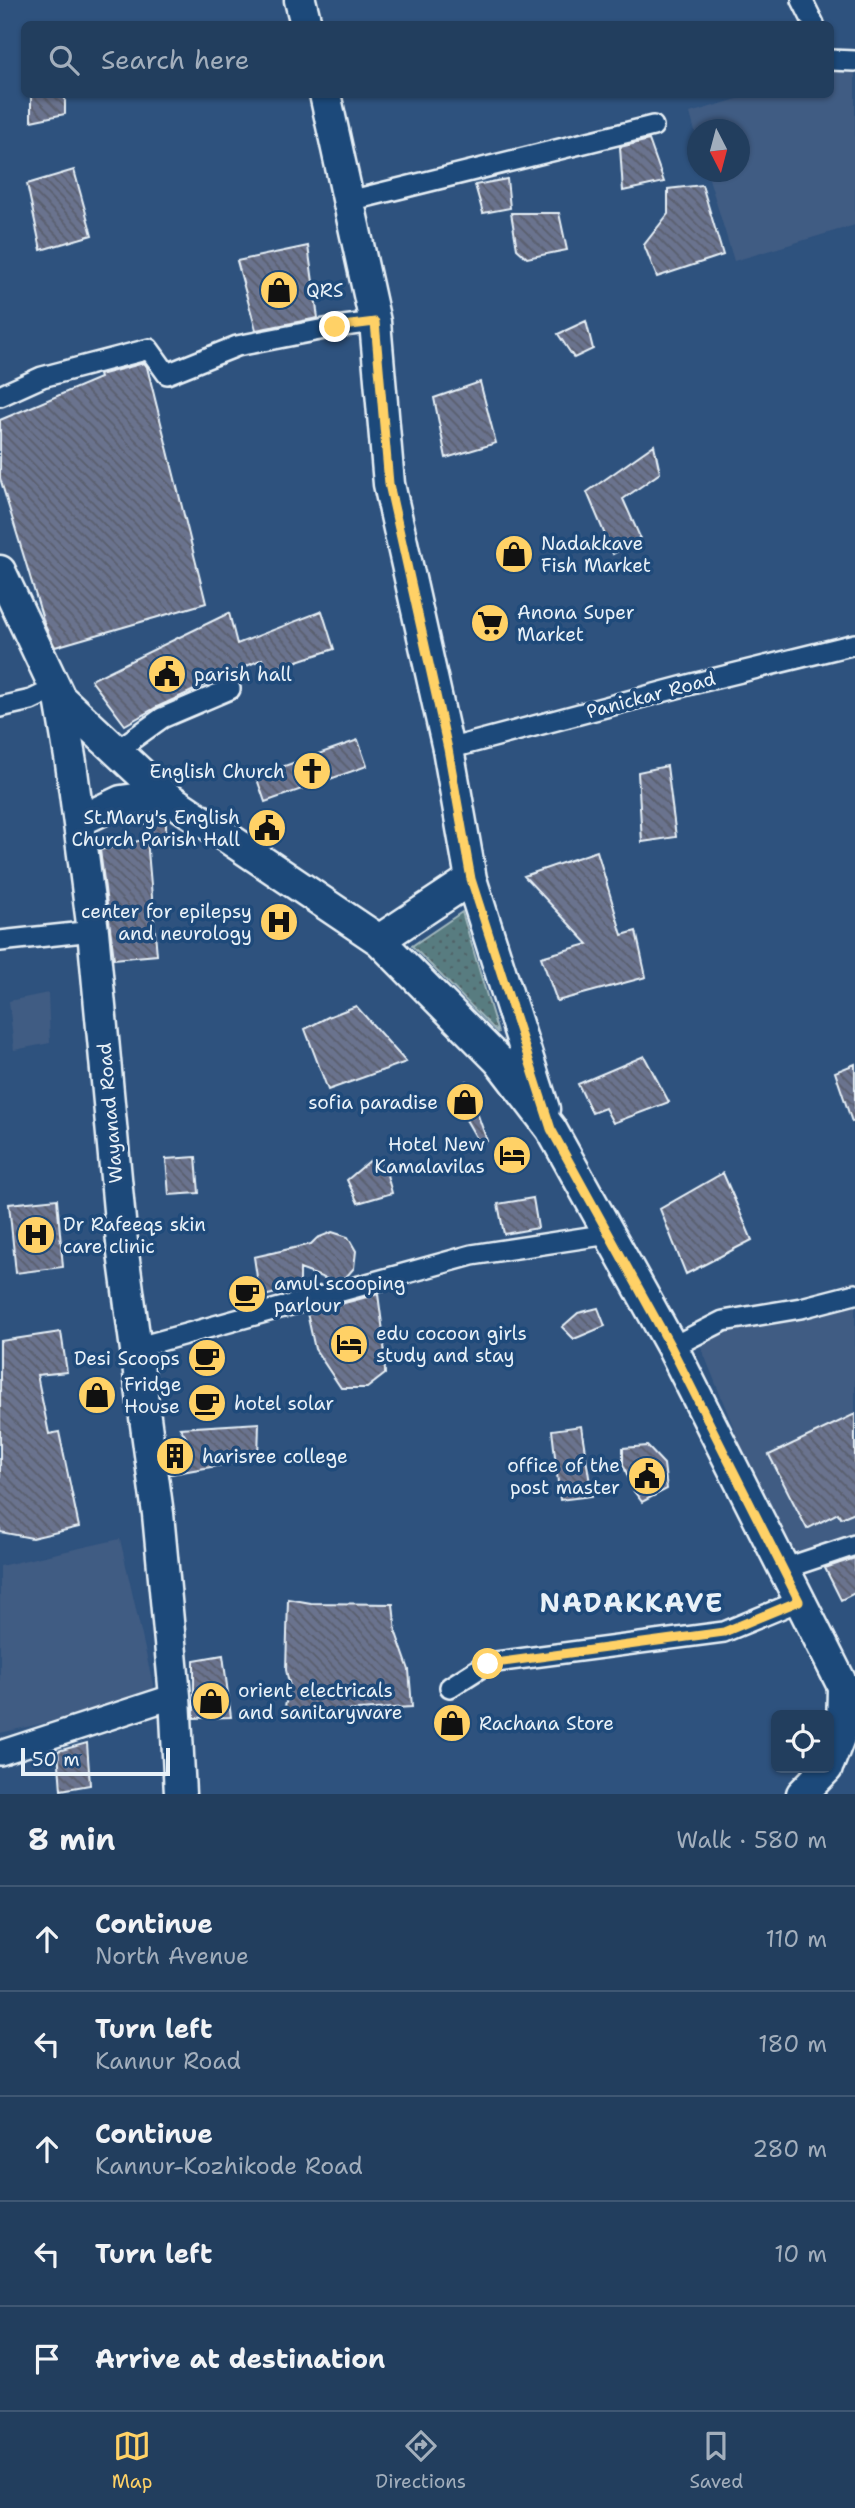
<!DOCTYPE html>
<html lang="en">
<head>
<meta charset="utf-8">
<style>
  :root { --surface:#223e5e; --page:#2e4967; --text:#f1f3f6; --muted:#a2aebc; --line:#3f5773; --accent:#ffd166 }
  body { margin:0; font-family:"Shantell Sans",sans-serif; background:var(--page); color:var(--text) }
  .controls { position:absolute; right:21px; bottom:21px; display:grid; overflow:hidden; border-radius:10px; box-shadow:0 2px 5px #0004 }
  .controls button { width:63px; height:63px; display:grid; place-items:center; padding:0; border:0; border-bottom:2px solid var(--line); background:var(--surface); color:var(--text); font:35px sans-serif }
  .compass { position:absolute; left:687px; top:119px; width:63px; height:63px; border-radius:50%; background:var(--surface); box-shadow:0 2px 5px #0004; rotate:174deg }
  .scale { position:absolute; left:21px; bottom:18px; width:149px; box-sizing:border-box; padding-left:7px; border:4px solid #e8f1f8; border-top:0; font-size:19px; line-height:24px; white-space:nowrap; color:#e8f1f8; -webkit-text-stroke:5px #1f4a7a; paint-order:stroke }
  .stop { position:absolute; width:21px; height:21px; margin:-16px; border:5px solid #ffd166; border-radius:50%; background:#fff }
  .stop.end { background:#ffd166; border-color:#fff; box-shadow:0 2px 7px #0008 }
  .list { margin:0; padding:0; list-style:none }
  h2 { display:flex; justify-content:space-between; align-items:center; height:91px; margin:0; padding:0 28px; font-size:30px }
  h2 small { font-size:23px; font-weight:400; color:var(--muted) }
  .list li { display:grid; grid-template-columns:46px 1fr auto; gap:21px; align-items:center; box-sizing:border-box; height:105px; padding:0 28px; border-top:2px solid var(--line) }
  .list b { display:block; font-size:26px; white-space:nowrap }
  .list p { margin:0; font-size:23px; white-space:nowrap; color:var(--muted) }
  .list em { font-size:23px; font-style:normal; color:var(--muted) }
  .icon { flex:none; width:38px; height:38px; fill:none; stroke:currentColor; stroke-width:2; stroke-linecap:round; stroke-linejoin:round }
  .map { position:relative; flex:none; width:855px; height:1794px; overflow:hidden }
  .search { position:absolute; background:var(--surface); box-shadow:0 2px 5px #0004; left:21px; right:21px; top:21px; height:77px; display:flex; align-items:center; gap:18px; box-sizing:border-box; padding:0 24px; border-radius:10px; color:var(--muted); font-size:26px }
  .sheet { height:616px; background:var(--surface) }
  nav { display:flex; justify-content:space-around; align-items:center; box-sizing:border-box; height:98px; border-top:2px solid var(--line); background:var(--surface); font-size:19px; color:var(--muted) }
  nav a { display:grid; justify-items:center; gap:4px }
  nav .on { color:var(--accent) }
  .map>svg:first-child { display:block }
  .built { fill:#405c83 }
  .park { fill:url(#park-dots); stroke:#a0b6bc; stroke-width:2 }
  .building { fill:url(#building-back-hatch); stroke:#e8f1f8; stroke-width:2 }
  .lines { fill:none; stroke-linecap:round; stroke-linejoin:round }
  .minor-casing { stroke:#e8f1f8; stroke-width:24 }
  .tertiary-casing { stroke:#e8f1f8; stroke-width:28 }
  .primary-casing { stroke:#e8f1f8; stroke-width:35 }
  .minor { stroke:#1f4a7a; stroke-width:19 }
  .tertiary { stroke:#1f4a7a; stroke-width:23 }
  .primary { stroke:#1f4a7a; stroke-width:30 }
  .route { stroke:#ffd166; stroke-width:9 }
  .labels { text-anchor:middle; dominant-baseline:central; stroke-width:7; stroke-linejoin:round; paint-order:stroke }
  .poi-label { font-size:19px; fill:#e8f1f8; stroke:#1f4a7a; text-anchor:start }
  .street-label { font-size:19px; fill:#e8f1f8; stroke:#1f4a7a }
  .district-label { font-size:26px; font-weight:bold; letter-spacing:2px; fill:#e8f1f8; stroke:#1f4a7a }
</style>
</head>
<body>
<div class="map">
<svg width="855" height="1794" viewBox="0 0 855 1794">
  <defs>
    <pattern id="park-dots" width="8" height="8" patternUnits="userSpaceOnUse" patternTransform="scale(1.75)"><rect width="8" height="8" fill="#597b80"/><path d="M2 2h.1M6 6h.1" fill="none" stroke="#506468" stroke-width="1.8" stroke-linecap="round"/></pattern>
    <pattern id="building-back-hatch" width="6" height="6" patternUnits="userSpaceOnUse" patternTransform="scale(1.75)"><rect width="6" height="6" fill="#6b738e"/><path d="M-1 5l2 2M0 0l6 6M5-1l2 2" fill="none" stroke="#585e6c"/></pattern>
  </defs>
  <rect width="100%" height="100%" fill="#2e527e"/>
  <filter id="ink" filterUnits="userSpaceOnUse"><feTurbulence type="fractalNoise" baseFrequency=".0143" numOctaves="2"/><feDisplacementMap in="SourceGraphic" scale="14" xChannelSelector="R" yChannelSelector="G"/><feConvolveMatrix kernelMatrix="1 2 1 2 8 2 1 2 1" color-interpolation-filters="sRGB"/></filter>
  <g filter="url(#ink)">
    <!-- built -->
    <path class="built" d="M855,64V225L734,261L707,172H740V130H698L697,139L690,113L751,95L830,94L831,71Z
      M48,993L50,1043L14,1050L9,1001Z
      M855,1280V1538L789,1565L699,1342Z
      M120,1539L156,1698L0,1733V1566Z"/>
    <!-- park -->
    <path class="park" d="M462,912L498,1033L412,946Z"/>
    <!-- building -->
    <path class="building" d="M31,94H65V114L31,121Z
      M649,140L664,182L623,191L620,147Z
      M74,170L92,235L41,250L27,184Z
      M507,179L510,208L483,213L475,185Z
      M702,185L723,255L657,277L644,245L668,214V189Z
      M511,213H559L567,250L527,258L517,249Z
      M308,246L318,318L256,330L237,261Z
      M586,321L593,349L574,358L558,334Z
      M144,363L147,367L206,603L55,647L45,626L0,478V420L100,378L99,375Z
      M480,382L496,443L446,458L434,398Z
      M654,445L660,473L623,499L640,537L613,554L587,492Z
      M322,611L334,649L267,671L262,659L157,707L125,725L91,680L229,613L237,644Z
      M358,740L367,766L265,802L256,776Z
      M667,766L676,837L642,842L638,772Z
      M160,813L166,817V839H147L145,815Z
      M147,839L157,955L114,959L100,850Z
      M597,851L622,935L636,931L646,977L557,1001L541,957L588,944L524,876Z
      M356,1006L406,1062L328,1090L305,1029L328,1017Z
      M644,1056L669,1102L613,1123L605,1108L592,1113L578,1084Z
      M855,1064V1121L852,1122L835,1072Z
      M466,1081L487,1141L480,1144L450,1092Z
      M196,1157L199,1193L169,1195L166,1159Z
      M372,1159L384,1164L392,1193L358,1203L347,1180Z
      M723,1173L752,1240L686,1274L660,1209Z
      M533,1198L538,1228L504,1234L498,1204Z
      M57,1199L63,1267L16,1273L9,1204Z
      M332,1232L348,1237L356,1251L354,1268L346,1277L332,1281L300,1269V1287L260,1297L254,1257L311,1244L317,1238Z
      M378,1294L384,1339L385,1374L367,1388H341L315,1349L307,1313Z
      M598,1308L605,1326L574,1339L562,1327L578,1313Z
      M61,1332L67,1372L37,1375L49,1434L59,1432L79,1527L32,1538L0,1532V1341Z
      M855,1414V1512L841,1518L838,1513L807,1529L769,1455Z
      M259,1423L258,1459L170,1474L165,1436L186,1437L180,1428Z
      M581,1426L592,1496L560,1500L552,1430Z
      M647,1446L664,1464L667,1489L642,1502L633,1490L623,1464V1448Z
      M855,1558V1593L841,1600L825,1568Z
      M288,1599L311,1603L393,1604L396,1633L409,1670L412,1707L283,1714L290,1687L286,1670Z
      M223,1655L231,1717L194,1718V1660Z
      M87,1743L90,1785L61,1790L58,1751Z"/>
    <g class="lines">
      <defs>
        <path id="minor" d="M802,0L814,24
          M830,60L855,61
          M349,201L653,126
          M0,396L42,377L149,349L167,374L237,346L335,327L375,322
          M0,707L31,700L56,688
          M448,749L692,684L855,644
          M116,751L162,718L230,689
          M0,941L93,931
          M672,1347L723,1321L801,1308L855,1294
          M135,1348L472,1255L609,1234
          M783,1569L855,1545
          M450,1687L488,1663L724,1632L799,1601"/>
        <path id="tertiary" d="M0,1753L175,1696"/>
        <path id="primary" d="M300,0L306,24
          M325,94L375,322L389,484L448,749L471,879L544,1109
          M0,571L60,698L71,763L93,931L123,1253L158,1514L175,1696L180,1794
          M60,698L164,795L379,940L499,1061L551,1129L672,1347L855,1710
          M79,821L121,801L164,795
          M379,940L471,879
          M829,1763L842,1730L843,1688
          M802,1794L827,1768"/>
      </defs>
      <!-- minor casing -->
      <use href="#minor" class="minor-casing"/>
      <!-- tertiary casing -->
      <use href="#tertiary" class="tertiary-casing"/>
      <!-- primary casing -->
      <use href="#primary" class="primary-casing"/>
      <!-- minor -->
      <use href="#minor" class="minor"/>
      <!-- tertiary -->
      <use href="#tertiary" class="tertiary"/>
      <!-- primary -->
      <use href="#primary" class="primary"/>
    </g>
  </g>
  <g class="lines" filter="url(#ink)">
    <!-- route -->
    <path class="route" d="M335,327L375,322L389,484L448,749L471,879L551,1129L671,1347L799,1601L724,1632L488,1664"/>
  </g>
  <!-- icons -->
  <defs>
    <symbol id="shop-disc" viewBox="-11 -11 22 22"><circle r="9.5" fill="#ffd166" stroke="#1f4a7a"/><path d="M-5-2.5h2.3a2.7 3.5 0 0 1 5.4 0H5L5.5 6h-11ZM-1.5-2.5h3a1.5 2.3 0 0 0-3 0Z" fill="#111"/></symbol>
    <symbol id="supermarket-disc" viewBox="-11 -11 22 22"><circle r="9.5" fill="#ffd166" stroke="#1f4a7a"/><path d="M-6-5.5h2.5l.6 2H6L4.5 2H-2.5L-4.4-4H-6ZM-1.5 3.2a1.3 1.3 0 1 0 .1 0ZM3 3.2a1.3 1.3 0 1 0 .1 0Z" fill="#111"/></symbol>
    <symbol id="civic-disc" viewBox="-11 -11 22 22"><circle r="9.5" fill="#ffd166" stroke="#1f4a7a"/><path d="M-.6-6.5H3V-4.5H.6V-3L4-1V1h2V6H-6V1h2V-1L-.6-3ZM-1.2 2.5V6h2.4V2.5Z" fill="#111"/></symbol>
    <symbol id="church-disc" viewBox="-11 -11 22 22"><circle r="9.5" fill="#ffd166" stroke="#1f4a7a"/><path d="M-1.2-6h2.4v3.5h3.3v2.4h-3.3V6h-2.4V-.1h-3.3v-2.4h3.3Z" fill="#111"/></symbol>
    <symbol id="hospital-disc" viewBox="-11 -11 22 22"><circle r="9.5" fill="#ffd166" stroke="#1f4a7a"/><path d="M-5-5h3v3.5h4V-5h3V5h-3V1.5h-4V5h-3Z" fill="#111"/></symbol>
    <symbol id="hotel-disc" viewBox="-11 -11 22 22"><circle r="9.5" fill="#ffd166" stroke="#1f4a7a"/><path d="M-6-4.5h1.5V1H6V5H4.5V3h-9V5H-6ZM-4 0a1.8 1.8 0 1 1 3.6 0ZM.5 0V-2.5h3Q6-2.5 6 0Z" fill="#111"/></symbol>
    <symbol id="cafe-disc" viewBox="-11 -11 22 22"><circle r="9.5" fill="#ffd166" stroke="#1f4a7a"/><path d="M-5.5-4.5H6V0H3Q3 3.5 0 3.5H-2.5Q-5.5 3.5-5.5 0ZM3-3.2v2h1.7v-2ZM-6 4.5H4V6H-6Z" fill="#111"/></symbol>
    <symbol id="building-disc" viewBox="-11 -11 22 22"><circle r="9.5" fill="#ffd166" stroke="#1f4a7a"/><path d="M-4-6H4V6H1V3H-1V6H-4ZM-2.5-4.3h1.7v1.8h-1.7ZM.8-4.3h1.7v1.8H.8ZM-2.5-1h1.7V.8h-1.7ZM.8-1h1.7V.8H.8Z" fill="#111"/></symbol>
  </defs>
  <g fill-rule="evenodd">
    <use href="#shop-disc" x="257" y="268" width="44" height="44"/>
    <use href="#shop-disc" x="492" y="532" width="44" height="44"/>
    <use href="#supermarket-disc" x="468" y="601" width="44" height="44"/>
    <use href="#civic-disc" x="145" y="652" width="44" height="44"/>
    <use href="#church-disc" x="290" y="749" width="44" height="44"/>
    <use href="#civic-disc" x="245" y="806" width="44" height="44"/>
    <use href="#hospital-disc" x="257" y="900" width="44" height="44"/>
    <use href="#shop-disc" x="443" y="1080" width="44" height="44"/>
    <use href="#hotel-disc" x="490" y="1133" width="44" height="44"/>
    <use href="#hospital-disc" x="14" y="1213" width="44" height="44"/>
    <use href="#cafe-disc" x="225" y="1272" width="44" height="44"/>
    <use href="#hotel-disc" x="327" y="1322" width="44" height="44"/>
    <use href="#cafe-disc" x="185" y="1336" width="44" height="44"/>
    <use href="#shop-disc" x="75" y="1373" width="44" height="44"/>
    <use href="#cafe-disc" x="185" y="1381" width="44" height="44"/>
    <use href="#building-disc" x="153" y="1434" width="44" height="44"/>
    <use href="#civic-disc" x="625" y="1454" width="44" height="44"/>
    <use href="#shop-disc" x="189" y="1679" width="44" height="44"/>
    <use href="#shop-disc" x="430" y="1701" width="44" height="44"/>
  </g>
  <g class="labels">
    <!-- poi labels -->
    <g class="poi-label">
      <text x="306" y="290">QRS</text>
      <text x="541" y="543">Nadakkave<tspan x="541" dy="22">Fish Market</tspan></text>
      <text x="517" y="612">Anona Super<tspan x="517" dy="22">Market</tspan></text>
      <text x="194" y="674">parish hall</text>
      <text x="285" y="771" text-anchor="end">English Church</text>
      <text x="240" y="817" text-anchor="end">St.Mary's English<tspan x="240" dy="22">Church Parish Hall</tspan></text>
      <text x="252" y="911" text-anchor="end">center for epilepsy<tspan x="252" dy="22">and neurology</tspan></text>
      <text x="438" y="1102" text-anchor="end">sofia paradise</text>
      <text x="485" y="1144" text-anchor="end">Hotel New<tspan x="485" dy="22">Kamalavilas</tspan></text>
      <text x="63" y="1224">Dr Rafeeqs skin<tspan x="63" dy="22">care clinic</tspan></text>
      <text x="274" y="1283">amul scooping<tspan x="274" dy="22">parlour</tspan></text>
      <text x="376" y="1333">edu cocoon girls<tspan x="376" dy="22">study and stay</tspan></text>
      <text x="180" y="1358" text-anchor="end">Desi Scoops</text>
      <text x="124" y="1384">Fridge<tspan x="124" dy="22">House</tspan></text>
      <text x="234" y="1403">hotel solar</text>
      <text x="202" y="1456">harisree college</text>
      <text x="620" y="1465" text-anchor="end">office of the<tspan x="620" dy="22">post master</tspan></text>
      <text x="238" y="1690">orient electricals<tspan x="238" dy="22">and sanitaryware</tspan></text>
      <text x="479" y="1723">Rachana Store</text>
    </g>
    <!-- street labels -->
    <g class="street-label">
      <text transform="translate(651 695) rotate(-15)">Panickar Road</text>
      <text transform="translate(110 1113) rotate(-95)">Wayanad Road</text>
    </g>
    <!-- district labels -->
    <g class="district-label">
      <text x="632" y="1602">NADAKKAVE</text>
    </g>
  </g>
</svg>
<div class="controls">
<button><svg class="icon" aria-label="locate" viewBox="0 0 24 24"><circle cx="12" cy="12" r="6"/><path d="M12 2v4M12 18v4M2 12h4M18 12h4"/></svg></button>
</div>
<svg class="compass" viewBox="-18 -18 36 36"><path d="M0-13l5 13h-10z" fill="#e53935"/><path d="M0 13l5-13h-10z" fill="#a2aebc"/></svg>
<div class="scale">50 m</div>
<div class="stop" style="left:488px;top:1664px"></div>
<div class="stop end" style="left:335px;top:327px"></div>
<div class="search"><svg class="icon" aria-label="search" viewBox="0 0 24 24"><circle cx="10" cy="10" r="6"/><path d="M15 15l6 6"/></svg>Search here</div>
</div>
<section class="sheet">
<h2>8 min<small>Walk · 580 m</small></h2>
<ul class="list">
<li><svg class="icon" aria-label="ahead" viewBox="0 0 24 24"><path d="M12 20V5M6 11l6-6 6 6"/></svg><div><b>Continue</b><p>North Avenue</p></div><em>110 m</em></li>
<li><svg class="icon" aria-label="left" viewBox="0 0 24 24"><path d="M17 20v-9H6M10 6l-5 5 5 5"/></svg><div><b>Turn left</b><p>Kannur Road</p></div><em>180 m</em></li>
<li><svg class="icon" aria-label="ahead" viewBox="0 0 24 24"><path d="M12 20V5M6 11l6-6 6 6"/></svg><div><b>Continue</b><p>Kannur-Kozhikode Road</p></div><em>280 m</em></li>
<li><svg class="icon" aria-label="left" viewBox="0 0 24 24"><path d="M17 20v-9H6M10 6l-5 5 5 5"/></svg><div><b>Turn left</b></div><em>10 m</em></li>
<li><svg class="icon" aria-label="arrive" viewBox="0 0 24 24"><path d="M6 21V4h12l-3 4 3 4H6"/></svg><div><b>Arrive at destination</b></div></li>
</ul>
</section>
<nav>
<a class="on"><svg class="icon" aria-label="map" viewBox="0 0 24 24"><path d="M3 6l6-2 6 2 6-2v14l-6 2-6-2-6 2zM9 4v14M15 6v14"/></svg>Map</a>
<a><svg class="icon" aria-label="directions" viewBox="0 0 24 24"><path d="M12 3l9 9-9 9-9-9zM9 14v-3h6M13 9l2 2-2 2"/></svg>Directions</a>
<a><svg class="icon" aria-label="saved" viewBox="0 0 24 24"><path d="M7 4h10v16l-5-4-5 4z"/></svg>Saved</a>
</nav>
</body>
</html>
